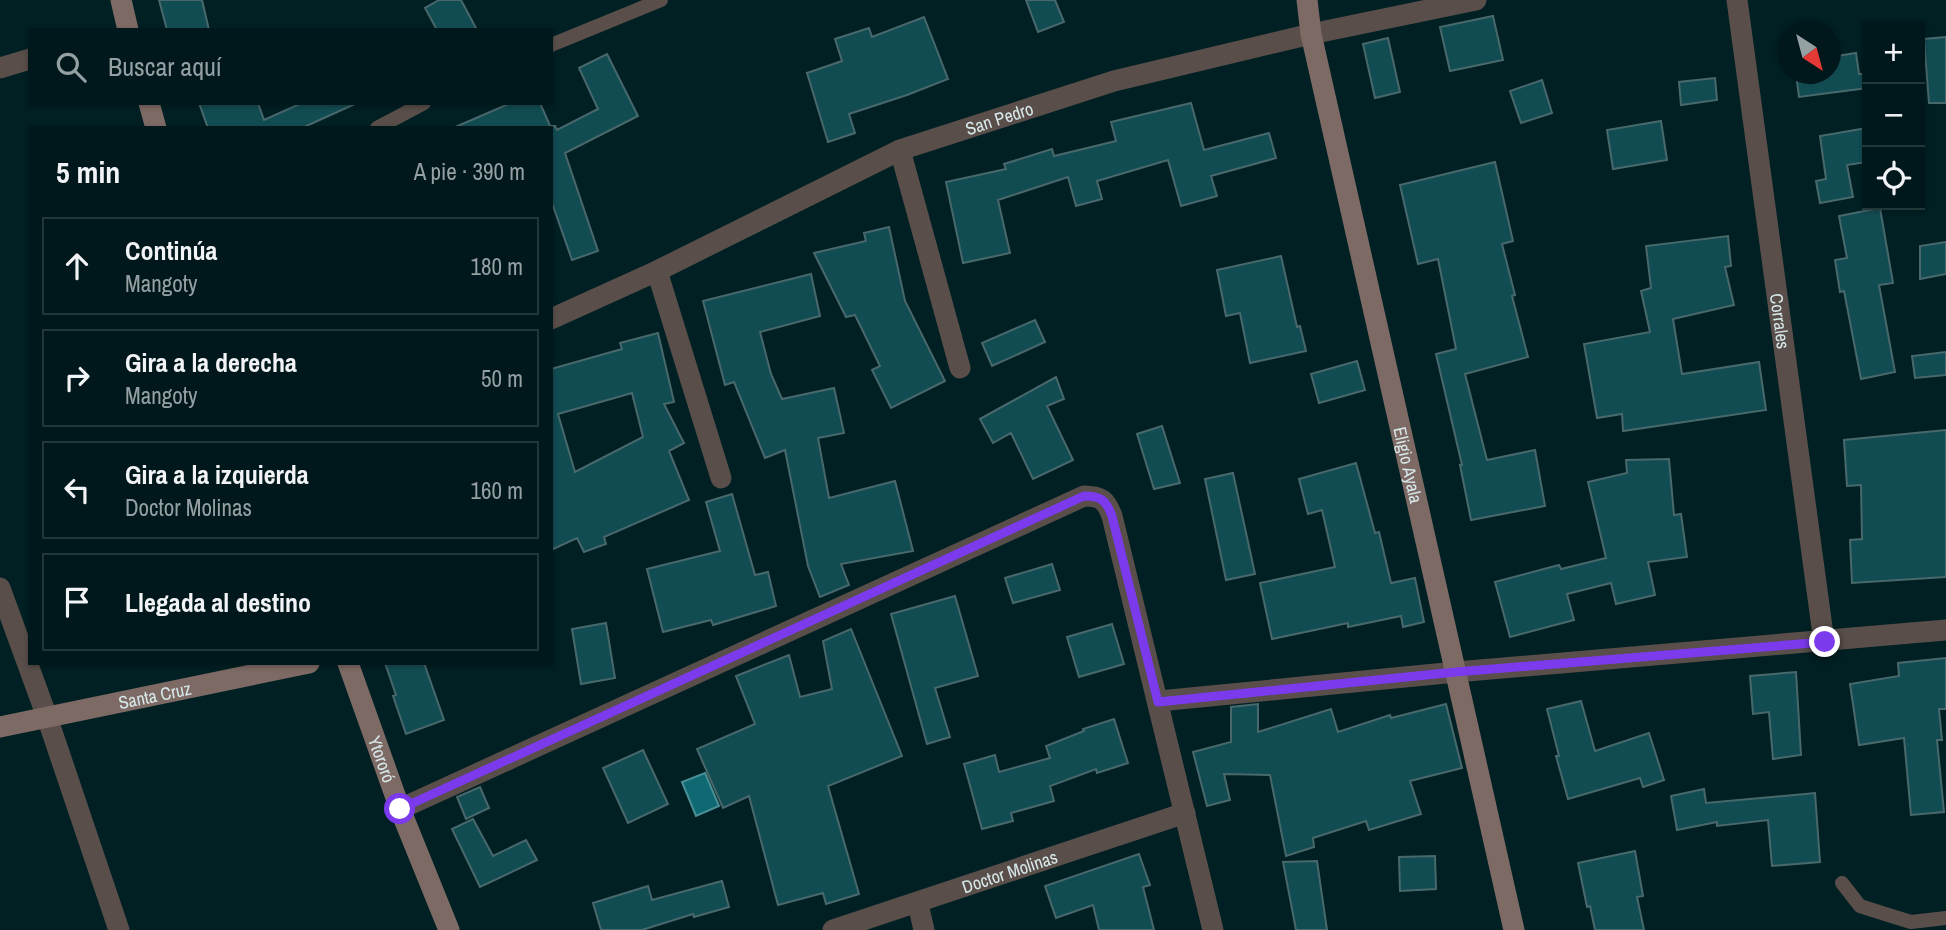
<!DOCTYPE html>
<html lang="es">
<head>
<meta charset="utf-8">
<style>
  :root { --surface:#00181b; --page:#0e2528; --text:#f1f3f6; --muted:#95a0a3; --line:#22373a }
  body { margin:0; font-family:"Archivo Narrow",sans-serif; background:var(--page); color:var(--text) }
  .controls { position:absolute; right:21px; top:21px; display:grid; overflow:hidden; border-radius:0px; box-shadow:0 2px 5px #0004 }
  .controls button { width:63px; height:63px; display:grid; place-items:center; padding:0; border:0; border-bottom:2px solid var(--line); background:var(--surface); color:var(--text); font:35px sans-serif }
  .compass { position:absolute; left:1778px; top:21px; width:63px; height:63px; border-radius:50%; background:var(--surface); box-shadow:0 2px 5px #0004; rotate:144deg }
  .stop { position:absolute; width:21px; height:21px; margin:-16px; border:5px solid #7c3aed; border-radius:50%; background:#fff }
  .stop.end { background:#7c3aed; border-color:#fff; box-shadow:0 2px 7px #0008 }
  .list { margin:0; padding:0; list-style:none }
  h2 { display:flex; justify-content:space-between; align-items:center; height:91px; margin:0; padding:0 28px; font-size:30px }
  h2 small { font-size:23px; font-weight:400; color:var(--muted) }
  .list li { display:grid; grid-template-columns:46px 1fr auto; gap:21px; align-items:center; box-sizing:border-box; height:98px; margin:0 14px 14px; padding:0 14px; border:2px solid var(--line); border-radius:0px }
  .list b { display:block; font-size:26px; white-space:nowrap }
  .list p { margin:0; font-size:23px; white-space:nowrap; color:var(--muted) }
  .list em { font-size:23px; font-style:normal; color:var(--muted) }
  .icon { flex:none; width:38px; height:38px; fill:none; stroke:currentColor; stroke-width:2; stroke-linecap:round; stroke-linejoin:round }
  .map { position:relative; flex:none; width:1946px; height:930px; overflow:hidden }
  .search { position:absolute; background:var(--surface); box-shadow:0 2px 5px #0004; left:28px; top:28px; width:525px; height:77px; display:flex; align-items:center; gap:18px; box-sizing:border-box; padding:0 24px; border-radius:0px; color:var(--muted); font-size:26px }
  .panel { position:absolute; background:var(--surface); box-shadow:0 2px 5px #0004; left:28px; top:126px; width:525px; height:539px; border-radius:0px }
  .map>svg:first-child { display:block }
  .water { fill:#0e6972; stroke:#4a8f96; stroke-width:2 }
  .building { fill:#124c53; stroke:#48686c; stroke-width:2; fill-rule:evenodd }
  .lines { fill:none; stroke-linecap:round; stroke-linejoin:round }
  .lane { stroke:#594e49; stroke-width:14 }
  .street { stroke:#594e49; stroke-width:21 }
  .secondary { stroke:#7d6a64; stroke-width:21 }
  .route { stroke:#7c3aed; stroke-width:9 }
  .labels { text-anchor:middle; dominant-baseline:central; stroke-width:6; stroke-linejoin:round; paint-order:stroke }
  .street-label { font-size:18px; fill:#d6e8ea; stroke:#010809 }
</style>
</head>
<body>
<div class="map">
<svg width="1946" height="930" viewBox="0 0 1946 930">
  <rect width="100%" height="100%" fill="#002024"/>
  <!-- water -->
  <path class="water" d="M705,773L719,806L696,816L682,782Z"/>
  <!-- building -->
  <path class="building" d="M159,0H202L209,30H167Z
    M439,0H461L477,30H437L425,8Z
    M1026,0H1055L1064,22L1038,32Z
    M1493,16L1503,60L1450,71L1440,27Z
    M924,17L948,79L907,95L849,114L855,133L828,142L807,73L842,61L835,39L869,28L872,37Z
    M1946,37V103H1929L1924,39Z
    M1388,38L1400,92L1375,98L1363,44Z
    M1856,53L1859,74H1867V88L1799,97L1796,74H1830V57Z
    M607,54L638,116L565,153L598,251L572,260L551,200V126H555L557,130L598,109L579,68Z
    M1715,78L1717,100L1681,105L1679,82Z
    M1542,80L1552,113L1521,123L1510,91Z
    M199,103H258L264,120L302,103H357L302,128H208Z
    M511,103H540L551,128H453Z
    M1191,103L1204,150L1269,133L1276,158L1211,176L1217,196L1181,206L1168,160L1097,181L1102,199L1076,206L1068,177L998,200L1010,253L963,263L946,182L1006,169L1004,164L1052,149L1054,156L1116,141L1111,122Z
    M1661,121L1667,160L1613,169L1607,130Z
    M1867,128V162L1847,165L1853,197L1820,203L1816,181L1826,179L1820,136Z
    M1495,162L1513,241L1502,244L1515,295L1512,296L1528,357L1465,374L1487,460L1535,450L1545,506L1471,520L1460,465H1462L1436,354L1456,349L1438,259L1418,264L1400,185Z
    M1880,208L1893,283L1879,285L1895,372L1861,379L1844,291L1840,292L1835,260L1847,258L1839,216Z
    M889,227L905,301L945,381L891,408L872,370L880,366L855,315L846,317L814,253L866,241L864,233Z
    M1728,236L1731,266L1725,267L1734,305L1673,319L1682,374L1759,362L1766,410L1623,431L1622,414L1597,418L1584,344L1650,332L1641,291L1651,288L1646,246Z
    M1946,242V274L1920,279V246Z
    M1281,256L1297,327L1300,326L1306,351L1250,363L1240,313L1226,316L1217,270Z
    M811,274L820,316L760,332L771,374L782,399L834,388L844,433L818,438L829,498L895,481L913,551L841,564L849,585L820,597L808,566L785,450L765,458L734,382L725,385L703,301Z
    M1035,320L1045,342L992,366L982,343Z
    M658,333L674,402L664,404L684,443L669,451L689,500L604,537L606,544L584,552L577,538L551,550V369L622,349L620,343ZM632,393L643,437L575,472L558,414Z
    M1946,352V375L1915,378L1912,356Z
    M1357,361L1365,390L1319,403L1311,374Z
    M1056,377L1064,399L1047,406L1073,460L1033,479L1011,433L993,443L980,419Z
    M1162,426L1180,483L1154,489L1137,434Z
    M1946,430V577L1852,583L1850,540L1862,539L1861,485L1847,486L1844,440Z
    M1669,459L1674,515L1681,514L1687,557L1648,562L1655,595L1616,604L1611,583L1567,594L1574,620L1510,637L1495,582L1559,565L1561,569L1606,558L1588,482L1627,473L1626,460Z
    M1356,463L1375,533L1379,532L1391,583L1415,578L1424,622L1403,627L1401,616L1348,627V623L1272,639L1260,583L1335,567L1322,510L1308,514L1299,479Z
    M1233,473L1255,574L1226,580L1205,479Z
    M732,494L755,575L768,572L776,606L713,625L711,620L663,632L647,569L720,551L706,502Z
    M1052,564L1060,590L1013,603L1005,578Z
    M955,596L978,676L935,688L950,737L927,744L891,614Z
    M606,623L615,678L581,684L572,629Z
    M1112,624L1124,664L1079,677L1067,637Z
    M851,629L902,756L828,786L859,894L826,904L823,893L778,905L749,796L723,808L697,749L755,724L736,676L789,655L800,697L832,689L823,641Z
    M1946,658V709H1939L1942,740H1937L1944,812L1911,815L1904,738L1859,745L1850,684L1899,676L1898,663Z
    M385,663H424L444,720L406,734L393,696L396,695Z
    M1796,672L1801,755L1773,759L1769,712L1753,714L1750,676Z
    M1581,701L1595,751L1649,733L1664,780L1643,787L1640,778L1568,799L1556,756H1559L1547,709Z
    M1258,704V732L1331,709L1338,732L1390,715L1391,718L1446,704L1462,768L1410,781L1421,814L1369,830L1366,821L1313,838L1314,847L1286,856L1270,775L1224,774L1230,800L1207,806L1193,752L1231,742V707Z
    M1114,719L1128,763L1097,773L1096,769L1050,786L1054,801L1011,813L1013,821L982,829L964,764L995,755L999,772L1050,758L1046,746L1084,731L1083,729Z
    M643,750L668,804L628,823L603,768Z
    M480,787L489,808L466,819L457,797Z
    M1704,789L1706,803L1815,793L1820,862L1772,866L1768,820L1717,826V822L1677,830L1671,796Z
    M473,819L493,856L526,840L537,860L480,887L452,829Z
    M1635,851L1643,896L1637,897L1644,930H1595L1590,906L1587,907L1578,863Z
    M1139,854L1150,885L1143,887L1154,930H1099L1093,905L1056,918L1045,886Z
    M1435,856L1436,889L1400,891L1399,857Z
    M1317,861L1327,930H1296L1283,862Z
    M722,881L729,907L694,917L693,914L642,930H601L593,903L648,886L652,900Z"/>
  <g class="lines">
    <!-- lane -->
    <path class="lane" d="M551,45L661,0
      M377,128L424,103
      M1842,883L1860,906L1885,914L1911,922L1946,918"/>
    <!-- street -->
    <g class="street">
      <path id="s1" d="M1737,0L1824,642"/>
      <path d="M0,68L30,59"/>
      <path d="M900,150L960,368"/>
      <path d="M657,271L721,478"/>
      <path id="s2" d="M551,319L657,271L900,150L1114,81L1311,34L1476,0"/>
      <path d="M0,588L47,717L119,930"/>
      <path d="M1159,701L1456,672L1946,630"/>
      <path d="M400,809L1084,496C1101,496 1106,500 1112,516L1213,930"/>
      <path d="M918,904L924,930"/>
      <path id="s3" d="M833,930L1185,813"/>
    </g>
    <!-- secondary -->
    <g class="secondary">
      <path d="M121,0L128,30"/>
      <path id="s4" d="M1307,0L1311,34L1514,930"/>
      <path d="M149,103L156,128"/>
      <path id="s5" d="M348,663L400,809L449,930"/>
      <path id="s6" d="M0,727L309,663"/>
    </g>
  </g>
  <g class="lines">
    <!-- route -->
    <path class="route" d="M400,809L1084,496C1101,496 1106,500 1112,516L1158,702L1456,672L1825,642"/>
  </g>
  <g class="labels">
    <!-- street labels -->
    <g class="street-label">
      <text stroke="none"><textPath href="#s2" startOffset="492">San Pedro</textPath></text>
      <text stroke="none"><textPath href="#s1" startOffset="324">Corrales</textPath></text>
      <text stroke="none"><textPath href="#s4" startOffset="476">Eligio Ayala</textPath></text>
      <text stroke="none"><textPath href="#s6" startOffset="158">Santa Cruz</textPath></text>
      <text stroke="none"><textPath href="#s5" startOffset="102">Ytororó</textPath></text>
      <text stroke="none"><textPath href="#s3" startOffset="186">Doctor Molinas</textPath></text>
    </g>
  </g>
</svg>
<div class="controls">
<button>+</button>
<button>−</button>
<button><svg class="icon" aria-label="locate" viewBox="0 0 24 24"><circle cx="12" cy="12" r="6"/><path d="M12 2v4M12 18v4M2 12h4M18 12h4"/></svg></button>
</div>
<svg class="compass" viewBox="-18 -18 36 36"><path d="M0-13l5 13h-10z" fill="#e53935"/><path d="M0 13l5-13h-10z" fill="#95a0a3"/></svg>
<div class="stop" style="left:400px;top:809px"></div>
<div class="stop end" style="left:1825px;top:642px"></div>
<div class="search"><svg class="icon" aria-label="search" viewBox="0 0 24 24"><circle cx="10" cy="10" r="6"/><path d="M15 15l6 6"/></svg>Buscar aquí</div>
<section class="panel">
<h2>5 min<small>A pie · 390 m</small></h2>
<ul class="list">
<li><svg class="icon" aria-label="ahead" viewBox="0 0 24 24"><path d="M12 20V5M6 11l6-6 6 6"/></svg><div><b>Continúa</b><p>Mangoty</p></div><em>180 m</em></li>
<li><svg class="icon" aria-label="right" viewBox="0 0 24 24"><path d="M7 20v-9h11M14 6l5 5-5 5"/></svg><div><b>Gira a la derecha</b><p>Mangoty</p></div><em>50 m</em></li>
<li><svg class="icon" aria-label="left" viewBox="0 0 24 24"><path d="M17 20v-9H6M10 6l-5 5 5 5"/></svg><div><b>Gira a la izquierda</b><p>Doctor Molinas</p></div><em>160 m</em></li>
<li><svg class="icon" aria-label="arrive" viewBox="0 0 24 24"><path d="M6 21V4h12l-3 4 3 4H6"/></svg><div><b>Llegada al destino</b></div></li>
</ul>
</section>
</div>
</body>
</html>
